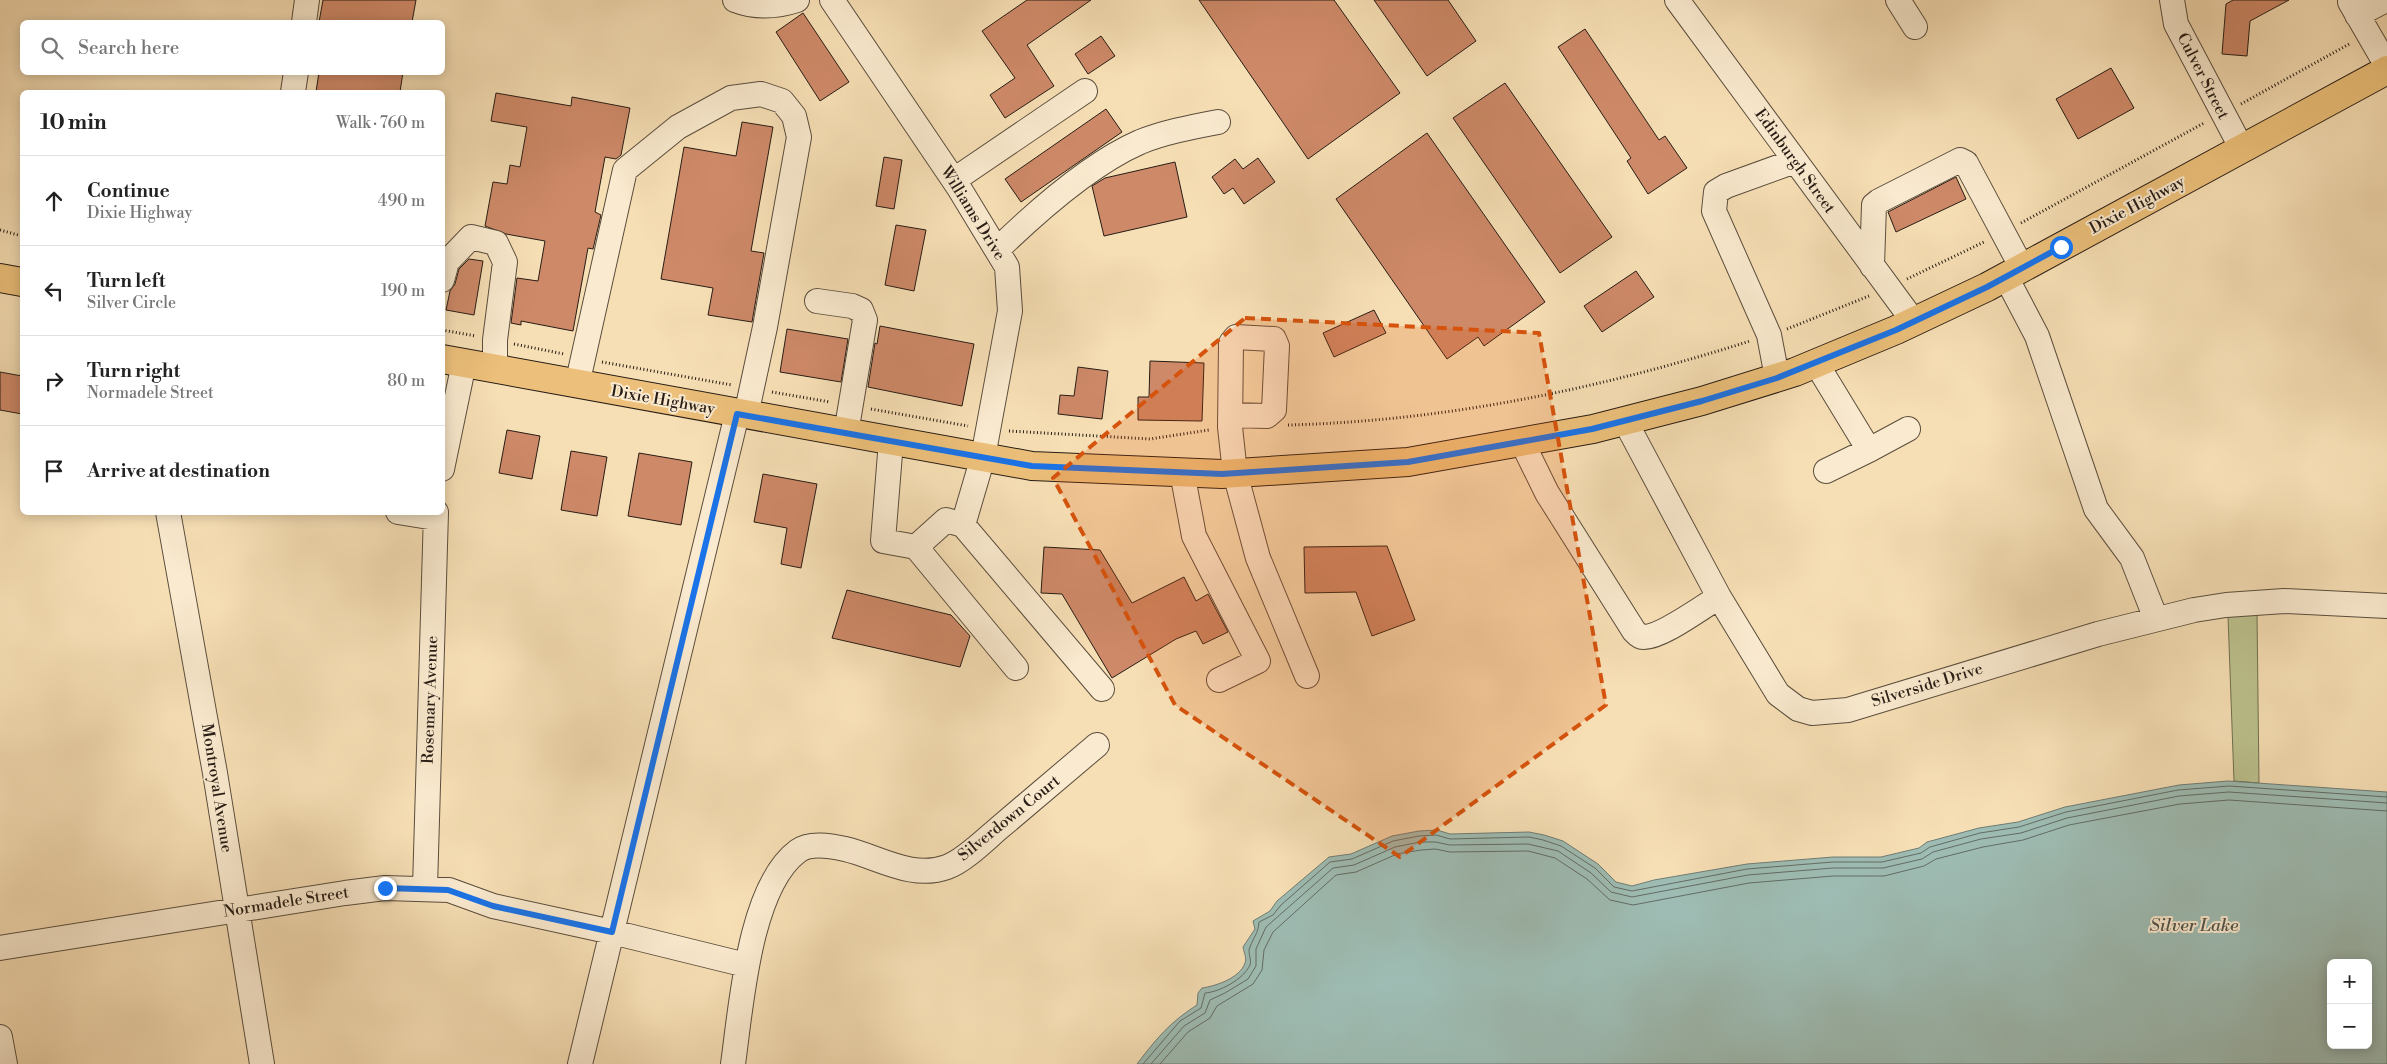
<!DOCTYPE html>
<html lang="en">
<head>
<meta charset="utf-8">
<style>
  :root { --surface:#fff; --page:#f2f2f2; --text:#222; --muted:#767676; --line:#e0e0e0 }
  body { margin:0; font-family:"Libre Bodoni",serif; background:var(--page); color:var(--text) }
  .controls { position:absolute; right:15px; bottom:15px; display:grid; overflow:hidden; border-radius:8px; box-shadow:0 2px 12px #0003 }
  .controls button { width:45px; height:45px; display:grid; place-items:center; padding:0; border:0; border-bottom:1px solid var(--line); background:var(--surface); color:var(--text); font:25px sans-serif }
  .stop { position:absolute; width:15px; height:15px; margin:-11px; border:4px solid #1a73e8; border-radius:50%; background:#fff }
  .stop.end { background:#1a73e8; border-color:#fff; box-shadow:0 1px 5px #0008 }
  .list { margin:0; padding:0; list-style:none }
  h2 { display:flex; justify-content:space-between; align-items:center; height:65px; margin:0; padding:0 20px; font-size:21px }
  h2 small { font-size:16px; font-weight:400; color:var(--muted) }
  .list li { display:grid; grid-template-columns:32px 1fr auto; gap:15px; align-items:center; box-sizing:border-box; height:90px; padding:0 20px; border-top:1px solid var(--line) }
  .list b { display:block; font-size:19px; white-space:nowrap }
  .list p { margin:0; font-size:16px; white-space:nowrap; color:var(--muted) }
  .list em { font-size:16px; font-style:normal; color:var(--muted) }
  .icon { flex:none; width:28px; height:28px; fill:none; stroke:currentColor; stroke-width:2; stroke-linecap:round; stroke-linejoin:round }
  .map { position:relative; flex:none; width:2387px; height:1064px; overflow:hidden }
  .search { position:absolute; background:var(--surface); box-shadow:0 2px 12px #0003; left:20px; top:20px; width:425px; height:55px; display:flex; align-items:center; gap:12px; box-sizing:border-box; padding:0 18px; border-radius:8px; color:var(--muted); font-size:19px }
  .panel { position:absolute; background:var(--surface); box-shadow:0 2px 12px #0003; left:20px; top:90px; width:425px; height:425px; border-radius:8px }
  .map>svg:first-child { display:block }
  .green { fill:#bcc28e; stroke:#716f52 }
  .water { fill:#9ebcb3; stroke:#6e7c74; fill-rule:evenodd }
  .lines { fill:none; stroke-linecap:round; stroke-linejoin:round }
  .shore { stroke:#626c64; stroke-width:1 }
  .building { fill:#ce8968; stroke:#261c15 }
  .minor-casing { stroke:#5a4d3d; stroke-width:26 }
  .major-casing { stroke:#261c15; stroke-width:30 }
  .path { stroke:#261c15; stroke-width:3; stroke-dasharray:1 2.5; stroke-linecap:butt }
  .minor { stroke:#faeacf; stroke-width:24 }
  .major { stroke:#ecc07a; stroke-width:28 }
  .route { stroke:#1a73e8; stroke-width:6 }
  .marked { fill:#d5530d; fill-opacity:0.2; stroke:#d5530d; stroke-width:4; stroke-dasharray:10 6; stroke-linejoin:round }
  .labels { text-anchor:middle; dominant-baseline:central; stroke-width:4; stroke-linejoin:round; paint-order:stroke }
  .street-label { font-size:16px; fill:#261c15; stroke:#faeacf }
  .water-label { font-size:18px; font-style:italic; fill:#50544c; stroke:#faeacf }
</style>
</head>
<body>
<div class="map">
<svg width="2387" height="1064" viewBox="0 0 2387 1064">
  <rect width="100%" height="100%" fill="#f7dfb5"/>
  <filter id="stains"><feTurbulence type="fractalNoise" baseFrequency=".004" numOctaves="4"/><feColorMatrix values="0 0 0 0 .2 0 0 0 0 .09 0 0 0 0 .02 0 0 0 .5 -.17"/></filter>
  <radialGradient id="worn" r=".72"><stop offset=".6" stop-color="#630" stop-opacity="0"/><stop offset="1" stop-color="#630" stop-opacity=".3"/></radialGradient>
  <!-- green -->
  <path class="green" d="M2257,613L2259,783L2234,781L2228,616Z"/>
  <!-- water -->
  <path class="water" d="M2228,781L2387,792V1064H1137C1156,1039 1170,1022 1197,1005L1198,993L1202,988C1216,986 1240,978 1245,963C1247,958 1244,953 1243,947L1255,929L1253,921L1270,911L1277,901L1329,857L1351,854L1392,836L1419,831L1437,830L1450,834L1529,832L1544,835L1563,841L1598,864L1616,882L1632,886L1654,880L1747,864L1833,857H1881L1919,848L1927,842L1979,828L2018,822L2065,807L2179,785ZM2331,963H2368V1045H2331Z"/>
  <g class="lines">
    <!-- shore -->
    <path class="shore" d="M1143,1064L1180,1021L1201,1008L1205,993C1219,992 1243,980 1250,965C1252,959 1247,952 1250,947C1254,936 1258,934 1259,922L1273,915L1281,905L1330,862L1352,859L1393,841L1419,836L1436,835L1450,839L1529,837L1543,840L1561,846L1595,868L1614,887L1632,891L1747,869L1833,862H1882L1921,853L1930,847L1980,833L2019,827L2066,812L2178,790L2229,786L2387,797
      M1151,1064L1184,1026L1205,1013L1210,1000L1225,993L1248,979L1256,966V949L1266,927L1333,868L1354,865L1395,847L1420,842H1435L1450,845L1528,844L1558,851L1591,873L1611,892L1632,897L1748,875L1833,868H1883L1922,859L1933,852L1981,839L2021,833L2067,818L2179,796L2229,792L2387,803
      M1160,1064L1188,1032L1210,1018L1217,1006L1253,984L1262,970L1264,950L1273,932L1336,875L1356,872L1397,854L1421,850L1435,849L1450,852L1528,851L1555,858L1587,879L1610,900L1633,905L1749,883L1833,876H1884L1924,866L1936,859L1983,847L2023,840L2069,825L2180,804L2229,800L2387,811"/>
  </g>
  <!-- building -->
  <path class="building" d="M323,0H416L412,22H319Z
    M1027,0H1091L1027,45L1054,86L1005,118L990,95L1015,78L982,31Z
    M1199,0H1334L1400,93L1308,159Z
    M1374,0H1448L1476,41L1427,76Z
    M2233,0H2289L2250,21L2247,56L2222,54L2226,4Z
    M803,13L849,82L820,101L776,32Z
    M1585,29L1659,140L1665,136L1687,168L1648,194L1627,161L1631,158L1558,47Z
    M1101,36L1115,56L1088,74L1075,54Z
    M2111,68L2134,108L2078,139L2056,99Z
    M319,72H403L400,92H316Z
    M1505,83L1612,237L1560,273L1453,118Z
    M496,93L571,106L572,97L630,108L621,155L616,159L605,157L595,212L601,215L593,249L588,248L573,331L521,321V325L511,323L517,278L538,281L545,241L506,234L485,226L493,182L507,184L510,165L520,167L527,127L491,121Z
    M1106,109L1122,132L1021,202L1005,179Z
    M742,122L773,127L751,251L764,253L752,322L708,315L713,288L661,279L684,147L736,156Z
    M1427,133L1545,302L1484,346L1478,337L1447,359L1336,199Z
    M884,157L902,160L894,209L876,206Z
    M1258,158L1275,182L1244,204L1233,188L1224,194L1212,177L1235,159L1243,169Z
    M1175,162L1187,217L1104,236L1092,186L1105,178Z
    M1956,177L1966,199L1896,232L1888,212Z
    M896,225L926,230L914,291L885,285Z
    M469,259L483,261L474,315L446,310L450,291L455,284L459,269Z
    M1636,271L1654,297L1602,332L1584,306Z
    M1374,310L1386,333L1334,357L1323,333Z
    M880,326L974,344L962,406L868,387L875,343L877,344Z
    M787,329L848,339L841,382L780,372Z
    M1150,361L1204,363L1202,421L1138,420V397H1149Z
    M1078,367L1108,371L1102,419L1058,414L1060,395L1074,396Z
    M0,372L22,376V414L0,410Z
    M507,430L540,436L532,479L499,473Z
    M571,451L607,457L597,516L561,510Z
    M639,453L692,462L681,525L628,516Z
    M763,474L817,484L801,568L781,564L787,528L754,522Z
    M1387,546L1415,620L1372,636L1356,592L1305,593L1304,547Z
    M1044,547L1100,550L1132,603L1184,577L1196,601L1208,594L1228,632L1203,644L1196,631L1176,639L1112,678L1062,594L1041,593Z
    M847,590L951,615L970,636L960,667L832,638Z"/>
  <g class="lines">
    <defs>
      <path id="minor" d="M735,0C756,8 776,7 797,0
        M832,0L959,188L1007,267L1010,311L983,457L963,525L1102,689
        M1677,0L1914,322
        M1898,0L1915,27
        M2172,0L2176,24L2242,149
        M2350,2L2387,66
        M2357,15L2386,0
        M304,22L307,0
        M293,92L296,72
        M954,180L1085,91
        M997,250C1035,213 1092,163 1140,142C1165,132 1192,127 1218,122
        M1872,266L1874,205L1879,201L1960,160L1966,163L2022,268
        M2006,277L2037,336L2096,509L2132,558L2156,619
        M442,280L447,262L471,237L496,243L505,262L495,340V369
        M817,301L852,306L861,310L865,320L846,433
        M1816,363L1869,450L1908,429
        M1777,377L1769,335L1714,211L1716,192L1726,186L1795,161
        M577,385L625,170L678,127L731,98L761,94L782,101L794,116L799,137L765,327L746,415
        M1232,415L1267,416L1274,410L1277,346L1274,339L1236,337L1231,343L1230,427L1235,473L1258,558L1307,676
        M1625,421L1719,597L1778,694L1798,709L1812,713L1848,710L2098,634L2194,610L2226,605L2284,601L2387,606
        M891,441L883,541L916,547L946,520L963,525
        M1522,442L1547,493L1634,631C1637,634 1639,637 1643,637C1661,638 1702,607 1719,597
        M442,469L464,363
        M1826,471L1869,450
        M1182,472L1194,536L1258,661L1219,680
        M168,512L215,773L262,1064
        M398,512L435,518
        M916,547L1016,668
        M425,888L436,512
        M0,948L345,893L385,888L449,890L493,906L612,932L746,965
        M0,1037L5,1064
        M580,1064L737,414
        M733,1064C741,1008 749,887 798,851C810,842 831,846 845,849C879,857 912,880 947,867C964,861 985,840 999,828C1031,801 1064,773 1097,745"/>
      <path id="major" d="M0,278L22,282
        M442,359L1032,466L1222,474L1408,462L1593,429L1702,401L1795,372L1896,330L1987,287L2387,70"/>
    </defs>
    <!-- minor casing -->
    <use href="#minor" class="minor-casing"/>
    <!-- major casing -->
    <use href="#major" class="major-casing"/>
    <!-- path -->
    <path class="path" d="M2241,104L2351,43
      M2021,223L2204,123
      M0,230L22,236
      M1907,279L1984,242
      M1787,329L1869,296
      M442,330L476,336
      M514,344L564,354
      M602,362L732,385
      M772,392L830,402
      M871,409L968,426
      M1288,425C1445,421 1600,389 1750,341
      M1009,431L1150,439L1209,430"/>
    <!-- minor -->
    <use href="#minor" class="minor"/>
    <!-- major -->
    <use href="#major" class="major"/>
  </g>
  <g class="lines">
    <!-- route -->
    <path class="route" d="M385,888L448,890L493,906L612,932L737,414L1032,466L1222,474L1408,462L1592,429L1702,401L1777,378L1896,330L1987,287L2061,247"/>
  </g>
  <!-- marked area -->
  <path class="marked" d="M1245,318L1539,333L1606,705L1400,857L1175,705L1053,478Z"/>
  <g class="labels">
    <!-- street labels -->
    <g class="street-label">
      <text transform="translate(2203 76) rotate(63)">Culver Street</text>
      <text transform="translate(1795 161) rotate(54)">Edinburgh Street</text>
      <text transform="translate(2137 205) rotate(-28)">Dixie Highway</text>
      <text transform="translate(973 213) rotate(58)">Williams Drive</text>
      <text transform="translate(663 400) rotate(10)">Dixie Highway</text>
      <text transform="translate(1927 685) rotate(-17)">Silverside Drive</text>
      <text transform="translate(430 700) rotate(-88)">Rosemary Avenue</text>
      <text transform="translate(217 788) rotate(81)">Montroyal Avenue</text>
      <text transform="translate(1009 818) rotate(-39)">Silverdown Court</text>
      <text transform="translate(286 902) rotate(-9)">Normadele Street</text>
    </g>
    <!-- water labels -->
    <g class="water-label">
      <text x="2194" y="925">Silver Lake</text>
    </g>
  </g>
  <rect width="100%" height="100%" filter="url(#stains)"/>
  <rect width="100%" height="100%" fill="url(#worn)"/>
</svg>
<div class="controls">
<button>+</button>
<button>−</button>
</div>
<div class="stop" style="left:2061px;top:247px"></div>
<div class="stop end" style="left:385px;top:888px"></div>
<div class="search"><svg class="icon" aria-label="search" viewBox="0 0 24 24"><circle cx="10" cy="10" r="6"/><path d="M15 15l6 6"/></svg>Search here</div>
<section class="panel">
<h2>10 min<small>Walk · 760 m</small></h2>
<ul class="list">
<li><svg class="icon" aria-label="ahead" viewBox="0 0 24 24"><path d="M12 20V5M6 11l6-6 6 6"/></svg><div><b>Continue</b><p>Dixie Highway</p></div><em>490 m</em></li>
<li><svg class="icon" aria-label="left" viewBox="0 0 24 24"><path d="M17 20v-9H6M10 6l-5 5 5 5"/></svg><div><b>Turn left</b><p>Silver Circle</p></div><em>190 m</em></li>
<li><svg class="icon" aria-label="right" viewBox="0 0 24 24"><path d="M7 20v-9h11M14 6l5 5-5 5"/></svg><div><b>Turn right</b><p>Normadele Street</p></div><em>80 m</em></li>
<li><svg class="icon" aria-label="arrive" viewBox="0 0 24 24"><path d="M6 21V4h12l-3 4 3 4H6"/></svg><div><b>Arrive at destination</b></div></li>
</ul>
</section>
</div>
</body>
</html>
